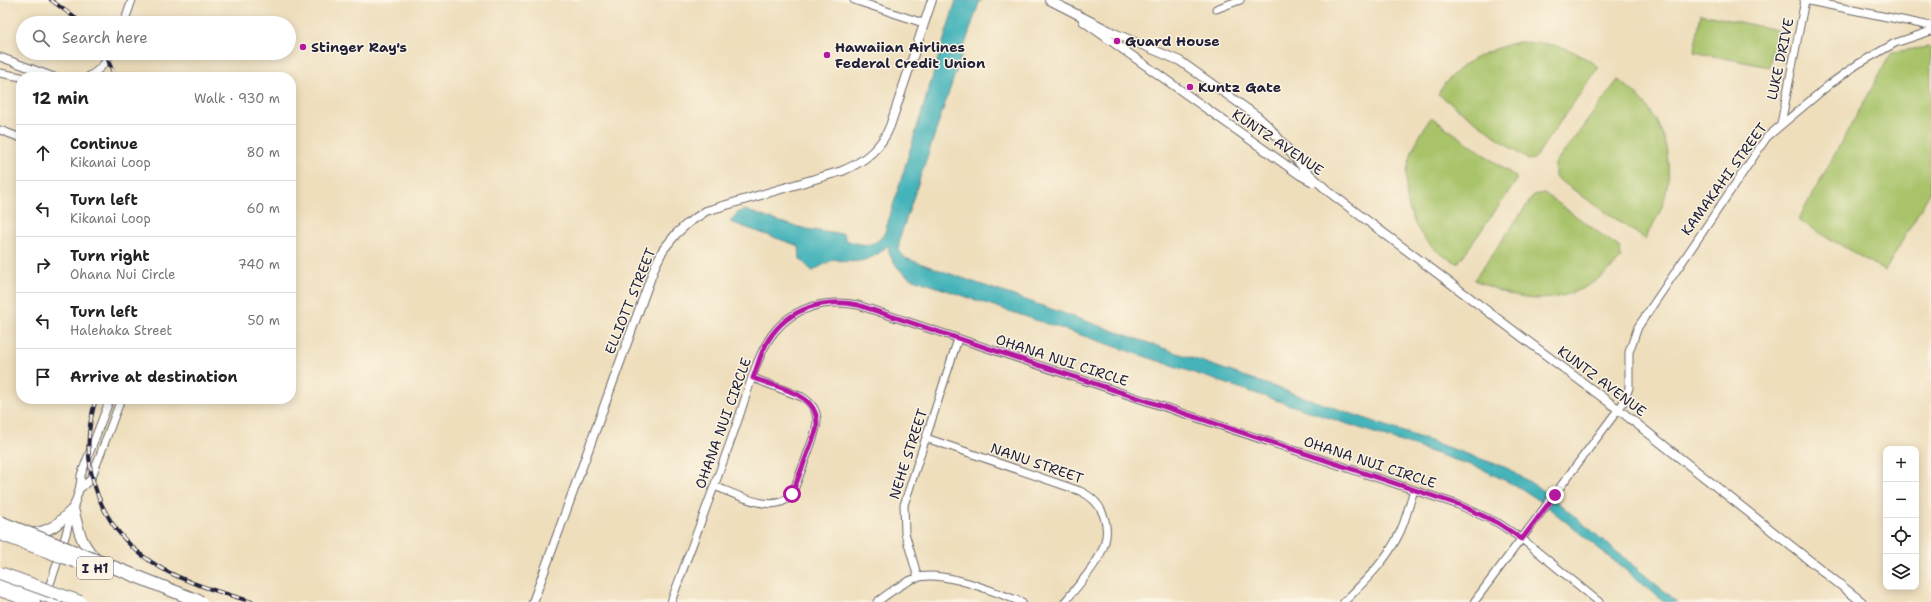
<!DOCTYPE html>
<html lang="en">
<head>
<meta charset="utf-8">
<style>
  :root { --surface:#fff; --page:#f6f6f6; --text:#222; --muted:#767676; --line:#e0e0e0 }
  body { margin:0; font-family:"Shantell Sans",sans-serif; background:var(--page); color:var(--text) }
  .controls { position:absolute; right:12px; bottom:12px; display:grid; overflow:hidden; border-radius:8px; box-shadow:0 2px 10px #0003 }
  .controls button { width:36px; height:36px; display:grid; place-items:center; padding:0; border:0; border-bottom:1px solid var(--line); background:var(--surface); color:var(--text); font:20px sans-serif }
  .stop { position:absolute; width:12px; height:12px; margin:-9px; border:3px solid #b5179e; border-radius:50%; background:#fff }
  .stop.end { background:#b5179e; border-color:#fff; box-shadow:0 1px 4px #0008 }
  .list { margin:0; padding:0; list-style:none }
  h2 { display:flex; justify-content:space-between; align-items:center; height:52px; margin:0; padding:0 16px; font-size:17px }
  h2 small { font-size:13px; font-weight:400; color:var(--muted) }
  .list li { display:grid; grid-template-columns:26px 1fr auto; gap:12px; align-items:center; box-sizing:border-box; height:56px; padding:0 16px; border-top:1px solid var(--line) }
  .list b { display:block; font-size:15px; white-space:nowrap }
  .list p { margin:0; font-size:13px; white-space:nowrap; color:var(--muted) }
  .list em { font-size:13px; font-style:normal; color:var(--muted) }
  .icon { flex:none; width:22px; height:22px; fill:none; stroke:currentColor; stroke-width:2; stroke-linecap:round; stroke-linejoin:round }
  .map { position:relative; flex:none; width:1931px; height:602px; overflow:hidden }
  .search { position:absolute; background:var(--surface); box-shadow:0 2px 10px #0003; left:16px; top:16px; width:280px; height:44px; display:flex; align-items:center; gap:10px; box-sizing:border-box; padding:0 14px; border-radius:22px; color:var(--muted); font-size:15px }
  .panel { position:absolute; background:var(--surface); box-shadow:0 2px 10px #0003; left:16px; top:72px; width:280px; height:332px; border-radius:16px }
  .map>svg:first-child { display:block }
  .green { fill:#a8c369; stroke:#657252 }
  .water { fill:#44b4ba; stroke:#336b7a }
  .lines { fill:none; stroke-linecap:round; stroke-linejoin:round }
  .minor-casing { stroke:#696468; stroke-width:9 }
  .tertiary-casing { stroke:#696468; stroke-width:10 }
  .primary-casing { stroke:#696468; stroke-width:12 }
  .motorway-casing { stroke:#696468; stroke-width:14 }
  .minor { stroke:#fff; stroke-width:7 }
  .tertiary { stroke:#fff; stroke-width:8 }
  .primary { stroke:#fff; stroke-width:10 }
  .motorway { stroke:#fff; stroke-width:12 }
  .rail-casing { stroke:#22223b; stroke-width:4 }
  .rail { stroke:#fcf5e5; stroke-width:2.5; stroke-dasharray:8; stroke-linecap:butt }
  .motorway-bridge-casing { stroke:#696468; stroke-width:14; stroke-linecap:butt }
  .motorway-bridge { stroke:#fff; stroke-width:12 }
  .route { stroke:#b5179e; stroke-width:5 }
  .poi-dot { fill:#b5179e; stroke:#fcf5e5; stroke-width:1.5 }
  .labels { text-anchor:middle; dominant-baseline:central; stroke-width:3; stroke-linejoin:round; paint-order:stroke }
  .shield { fill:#fcf5e5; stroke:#63616e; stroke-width:1 }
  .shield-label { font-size:13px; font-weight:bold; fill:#22223b }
  .poi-label { font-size:14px; font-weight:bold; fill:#22223b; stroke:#fcf5e5; text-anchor:start }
  .street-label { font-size:14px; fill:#22223b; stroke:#fcf5e5 }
</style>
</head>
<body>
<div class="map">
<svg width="1931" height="602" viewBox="0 0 1931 602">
  <rect width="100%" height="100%" fill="#fcf5e5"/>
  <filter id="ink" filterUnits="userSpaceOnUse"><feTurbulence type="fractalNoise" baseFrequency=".025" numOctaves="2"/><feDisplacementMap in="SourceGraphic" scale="8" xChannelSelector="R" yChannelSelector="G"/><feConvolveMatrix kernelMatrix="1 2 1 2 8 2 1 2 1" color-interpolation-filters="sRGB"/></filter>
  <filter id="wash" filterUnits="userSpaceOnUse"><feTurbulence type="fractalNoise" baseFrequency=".012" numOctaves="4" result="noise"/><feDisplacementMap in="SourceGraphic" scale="16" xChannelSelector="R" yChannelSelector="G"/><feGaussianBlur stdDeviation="0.9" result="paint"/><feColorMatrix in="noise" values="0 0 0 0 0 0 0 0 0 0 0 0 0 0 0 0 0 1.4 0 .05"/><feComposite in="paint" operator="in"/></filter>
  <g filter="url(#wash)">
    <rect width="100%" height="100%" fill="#eedebc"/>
    <!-- green -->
    <path class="green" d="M1701,14L1777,30L1769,67L1694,52Z
      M1519,42C1556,43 1568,46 1599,67L1534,159L1528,160L1438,94C1455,64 1486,50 1519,42Z
      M1928,47L1931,49V191L1885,271L1798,220L1892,52Z
      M1618,80C1627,86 1636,93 1643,102C1669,131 1675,173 1661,209C1657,219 1650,229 1645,239L1555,177V164Z
      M1431,117L1516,177V182L1458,263C1415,246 1396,199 1411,155C1415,142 1424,129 1431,117Z
      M1544,193L1620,248L1621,258C1593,291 1550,308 1508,294C1496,290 1485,284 1474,280L1534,195Z"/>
    <!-- water -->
    <path class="water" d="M956,0H982L979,3L899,240V250L905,258L1507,468L1544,491L1677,602H1665L1540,501L1522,489L1482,469L910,278C898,270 889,259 888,245C873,261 855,265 834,259L812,271L800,259L799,246L730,222L738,212L745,210C778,222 809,232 844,234L846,240C861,246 877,248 885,232Z"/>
  </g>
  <g filter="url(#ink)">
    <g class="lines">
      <defs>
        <path id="minor" d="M854,0L923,23
          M1804,0L1931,26
          M1216,9L1240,0
          M124,23L132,0
          M0,57L54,77
          M0,73L21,77
          M88,77C99,71 105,63 112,53
          M1781,124L1805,0
          M0,130L21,138
          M926,438L1080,491C1091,496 1100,504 1104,517C1116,549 1082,579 1065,602
          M714,486C736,494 780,519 794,490C798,478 803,467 807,455C815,433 827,412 802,397L753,378
          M81,488L91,479L121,399
          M918,578L905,533L904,505L958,339
          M47,592C57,566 65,539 72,511C76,498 81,490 81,475L110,399
          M671,602C693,542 716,483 737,423C747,395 757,352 775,331C796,306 827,299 858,305L1459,505L1498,523L1522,539L1599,602
          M877,602C889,593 902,583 916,578C942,569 996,593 1022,602
          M1344,602C1364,582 1387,560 1399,534C1406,521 1409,504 1414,490
          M1474,602L1623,403L1629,388V352L1638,327L1767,137L1830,84L1858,64L1895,43L1931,31"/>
        <path id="tertiary" d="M1049,0L1114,33L1180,61L1257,116L1269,127L1306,171L1329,192L1618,409L1862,602
          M1083,21L1300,175L1313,182
          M533,602L655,266L663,250L676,234L688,223L706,211L842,171C864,162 881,149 890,126L932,0"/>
        <path id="primary" d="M73,509C80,533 79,541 97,560
          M30,534C52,531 58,524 73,509
          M0,580L60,602"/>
        <path id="motorway" d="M0,590L34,602"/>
      </defs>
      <!-- minor casing -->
      <use href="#minor" class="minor-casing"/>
      <!-- tertiary casing -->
      <use href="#tertiary" class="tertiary-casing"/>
      <!-- primary casing -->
      <use href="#primary" class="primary-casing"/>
      <!-- motorway casing -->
      <use href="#motorway" class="motorway-casing"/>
      <!-- minor -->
      <use href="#minor" class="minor"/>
      <!-- tertiary -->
      <use href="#tertiary" class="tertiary"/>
      <!-- primary -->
      <use href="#primary" class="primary"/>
      <!-- motorway -->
      <use href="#motorway" class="motorway"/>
      <defs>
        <path id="rail" d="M51,0L82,23
          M105,53L115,77
          M96,399C75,465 100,533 161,568C188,584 222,592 252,602"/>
      </defs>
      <!-- rail casing -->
      <use href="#rail" class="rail-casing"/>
      <!-- rail -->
      <use href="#rail" class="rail"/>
      <defs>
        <path id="motorway-bridge" d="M0,522L201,602
          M0,534L77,562
          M0,573L80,602"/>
      </defs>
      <!-- motorway-bridge casing -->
      <use href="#motorway-bridge" class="motorway-bridge-casing"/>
      <!-- motorway-bridge -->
      <use href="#motorway-bridge" class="motorway-bridge"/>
    </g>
  </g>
  <g class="lines" filter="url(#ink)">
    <!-- route -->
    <path class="route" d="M792,494L816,431C824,394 779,388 753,378C758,365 761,351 769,339C789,308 824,298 858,305L1460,505L1498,523L1522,539L1555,495"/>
  </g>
  <!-- markers -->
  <g class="poi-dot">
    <circle cx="1117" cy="41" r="4"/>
    <circle cx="303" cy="47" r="4"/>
    <circle cx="827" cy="55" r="4"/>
    <circle cx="1190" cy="87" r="4"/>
  </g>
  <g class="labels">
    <!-- shield labels -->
    <rect class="shield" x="77" y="557" width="36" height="22" rx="3"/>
    <g class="shield-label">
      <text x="95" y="568">I H1</text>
    </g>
    <!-- poi labels -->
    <g class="poi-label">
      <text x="1125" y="41">Guard House</text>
      <text x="311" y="47">Stinger Ray's</text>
      <text x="835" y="47">Hawaiian Airlines<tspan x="835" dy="16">Federal Credit Union</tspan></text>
      <text x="1198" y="87">Kuntz Gate</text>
    </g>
    <!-- street labels -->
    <g class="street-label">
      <text transform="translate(1780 59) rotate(-78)">LUKE DRIVE</text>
      <text transform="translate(1278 142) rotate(34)">KUNTZ AVENUE</text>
      <text transform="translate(1724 179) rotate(-54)">KAMAKAHI STREET</text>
      <text transform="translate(630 301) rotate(-68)">ELLIOTT STREET</text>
      <text transform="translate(1062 360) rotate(18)">OHANA NUI CIRCLE</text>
      <text transform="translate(1602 381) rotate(37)">KUNTZ AVENUE</text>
      <text transform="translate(723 423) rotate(-70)">OHANA NUI CIRCLE</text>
      <text transform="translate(908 454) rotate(-72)">NEHE STREET</text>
      <text transform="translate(1370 462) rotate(18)">OHANA NUI CIRCLE</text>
      <text transform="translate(1037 463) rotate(19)">NANU STREET</text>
    </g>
  </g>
</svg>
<div class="controls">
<button>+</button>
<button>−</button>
<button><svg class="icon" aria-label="locate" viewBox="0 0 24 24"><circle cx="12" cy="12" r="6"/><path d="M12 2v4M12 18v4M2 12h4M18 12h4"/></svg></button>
<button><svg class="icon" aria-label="layers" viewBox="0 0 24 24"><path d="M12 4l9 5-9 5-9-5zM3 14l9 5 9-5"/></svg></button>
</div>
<div class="stop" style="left:792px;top:494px"></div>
<div class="stop end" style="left:1555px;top:495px"></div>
<div class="search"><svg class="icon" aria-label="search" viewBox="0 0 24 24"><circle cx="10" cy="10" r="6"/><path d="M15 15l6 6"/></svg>Search here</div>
<section class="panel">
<h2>12 min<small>Walk · 930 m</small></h2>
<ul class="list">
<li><svg class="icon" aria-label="ahead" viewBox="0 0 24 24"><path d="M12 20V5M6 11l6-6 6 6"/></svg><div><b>Continue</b><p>Kikanai Loop</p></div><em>80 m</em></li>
<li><svg class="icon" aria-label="left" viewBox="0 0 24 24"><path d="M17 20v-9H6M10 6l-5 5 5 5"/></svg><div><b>Turn left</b><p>Kikanai Loop</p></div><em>60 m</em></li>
<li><svg class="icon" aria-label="right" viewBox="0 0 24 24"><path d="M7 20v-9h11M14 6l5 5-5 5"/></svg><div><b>Turn right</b><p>Ohana Nui Circle</p></div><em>740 m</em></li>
<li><svg class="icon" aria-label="left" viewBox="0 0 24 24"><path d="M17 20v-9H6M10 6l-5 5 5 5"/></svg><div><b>Turn left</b><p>Halehaka Street</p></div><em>50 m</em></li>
<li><svg class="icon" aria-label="arrive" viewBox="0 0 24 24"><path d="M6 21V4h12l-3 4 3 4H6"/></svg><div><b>Arrive at destination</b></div></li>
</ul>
</section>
</div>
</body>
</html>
